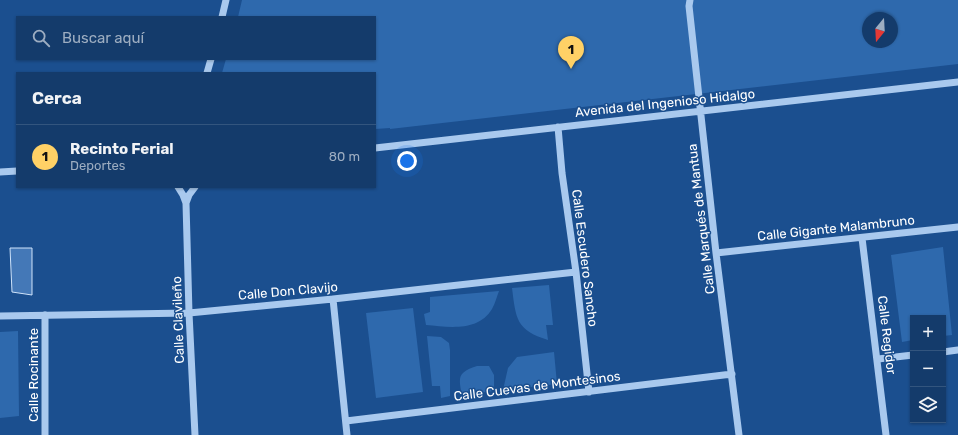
<!DOCTYPE html>
<html lang="es">
<head>
<meta charset="utf-8">
<style>
  :root { --surface:#143b6b; --page:#214673; --text:#f1f3f6; --muted:#9dadc1; --line:#33557e; --accent:#ffd166 }
  body { margin:0; font-family:Rubik,sans-serif; background:var(--page); color:var(--text) }
  .controls { position:absolute; right:12px; bottom:12px; display:grid; overflow:hidden; border-radius:0px; box-shadow:0 1px 3px #0004 }
  .controls button { width:36px; height:36px; display:grid; place-items:center; padding:0; border:0; border-bottom:1px solid var(--line); background:var(--surface); color:var(--text); font:20px sans-serif }
  .compass { position:absolute; left:862px; top:12px; width:36px; height:36px; border-radius:50%; background:var(--surface); box-shadow:0 1px 3px #0004; rotate:198deg }
  .you { position:absolute; left:407px; top:161px; width:14px; height:14px; margin:-10px; border:3px solid #fff; border-radius:50%; background:#1a73e8; box-shadow:0 0 0 6px #1a73e833 }
  .badge { display:grid; place-items:center; width:26px; height:26px; border-radius:50%; background:var(--accent); color:#111; font-size:13px; font-weight:700 }
  .pin { position:absolute; translate:-50% -33px; filter:drop-shadow(0 1px 2px #0008) }
  .pin::after { content:''; position:absolute; top:21px; width:14px; height:12px; background:inherit; clip-path:polygon(0 0,100% 0,50% 100%) }
  .list { margin:0; padding:0; list-style:none }
  h2 { display:flex; justify-content:space-between; align-items:center; height:52px; margin:0; padding:0 16px; font-size:17px }
  h2 small { font-size:13px; font-weight:400; color:var(--muted) }
  .list li { display:grid; grid-template-columns:26px 1fr auto; gap:12px; align-items:center; box-sizing:border-box; height:64px; padding:0 16px; border-top:1px solid var(--line) }
  .list b { display:block; font-size:15px; white-space:nowrap }
  .list p { margin:0; font-size:13px; white-space:nowrap; color:var(--muted) }
  .list em { font-size:13px; font-style:normal; color:var(--muted) }
  .icon { flex:none; width:22px; height:22px; fill:none; stroke:currentColor; stroke-width:2; stroke-linecap:round; stroke-linejoin:round }
  .map { position:relative; flex:none; width:958px; height:435px; overflow:hidden }
  .search { position:absolute; background:var(--surface); box-shadow:0 1px 3px #0004; left:16px; top:16px; width:360px; height:44px; display:flex; align-items:center; gap:10px; box-sizing:border-box; padding:0 14px; border-radius:0px; color:var(--muted); font-size:15px }
  .panel { position:absolute; background:var(--surface); box-shadow:0 1px 3px #0004; left:16px; top:72px; width:360px; height:116px; border-radius:0px }
  .map>svg:first-child { display:block }
  .green { fill:#2e69ad; fill-rule:evenodd }
  .building { fill:#4478b7; stroke:#cfe3fa }
  .lines { fill:none; stroke-linecap:round; stroke-linejoin:round }
  .minor { stroke:#a9c9ee; stroke-width:7 }
  .labels { text-anchor:middle; dominant-baseline:central; stroke-width:3; stroke-linejoin:round; paint-order:stroke }
  .street-label { font-size:13px; fill:#fff; stroke:#1b4f8f }
</style>
</head>
<body>
<div class="map">
<svg width="958" height="435" viewBox="0 0 958 435">
  <rect width="100%" height="100%" fill="#1b4f8f"/>
  <!-- green -->
  <path class="green" d="M242,0H958V64L390,129V128L375,129V73H222L226,59H375V17H238ZM868,18H892V42H868Z
    M943,247L952,335L943,336V318H913V340L902,342L891,255Z
    M549,285L553,325H546L548,340C516,330 516,319 512,288Z
    M499,291C497,296 495,304 492,309C478,332 449,327 426,325L424,314L430,312V297Z
    M413,308L423,392L376,398L366,313Z
    M18,331L19,416L0,418V332Z
    M427,336L441,337L449,343L450,350V396L441,398L440,386H432Z
    M554,352L557,384L503,390L508,368L517,357Z
    M477,366H489L494,375V391L462,395C458,377 458,372 477,366Z"/>
  <!-- building -->
  <path class="building" d="M10,248H32V295L12,292Z"/>
  <g class="lines">
    <!-- minor -->
    <path class="minor" d="M690,0L689,6L716,253L739,435
      M222,17L226,0
      M207,73L211,59
      M558,127L562,173L576,272L589,392
      M375,148L958,82
      M0,172L17,171
      M178,187L183,195L186,203L189,313L195,435
      M186,203L189,195L195,187
      M862,238L886,435
      M716,253L958,227
      M333,299L347,435
      M0,316L189,313L333,299L576,272
      M943,352L958,350
      M878,359L913,355
      M346,421L732,374
      M45,435V315"/>
  </g>
  <g class="labels">
    <!-- street labels -->
    <g class="street-label">
      <text transform="translate(665 103) rotate(-6)">Avenida del Ingenioso Hidalgo</text>
      <text transform="translate(701 219) rotate(-97)">Calle Marqués de Mantua</text>
      <text transform="translate(836 228) rotate(-6)">Calle Gigante Malambruno</text>
      <text transform="translate(585 258) rotate(83)">Calle Escudero Sancho</text>
      <text transform="translate(288 291) rotate(-5)">Calle Don Clavijo</text>
      <text transform="translate(178 320) rotate(-92)">Calle Clavileño</text>
      <text transform="translate(887 335) rotate(83)">Calle Regidor</text>
      <text transform="translate(33 375) rotate(-90)">Calle Rocinante</text>
      <text transform="translate(537 386) rotate(-7)">Calle Cuevas de Montesinos</text>
    </g>
  </g>
</svg>
<div class="controls">
<button>+</button>
<button>−</button>
<button><svg class="icon" aria-label="layers" viewBox="0 0 24 24"><path d="M12 4l9 5-9 5-9-5zM3 14l9 5 9-5"/></svg></button>
</div>
<svg class="compass" viewBox="-18 -18 36 36"><path d="M0-13l5 13h-10z" fill="#e53935"/><path d="M0 13l5-13h-10z" fill="#9dadc1"/></svg>
<div class="you"></div>
<div class="pin badge" style="left:571px;top:69px">1</div>
<div class="search"><svg class="icon" aria-label="search" viewBox="0 0 24 24"><circle cx="10" cy="10" r="6"/><path d="M15 15l6 6"/></svg>Buscar aquí</div>
<section class="panel">
<h2>Cerca<small></small></h2>
<ul class="list">
<li><span class="badge">1</span><div><b>Recinto Ferial</b><p>Deportes</p></div><em>80 m</em></li>
</ul>
</section>
</div>
</body>
</html>
